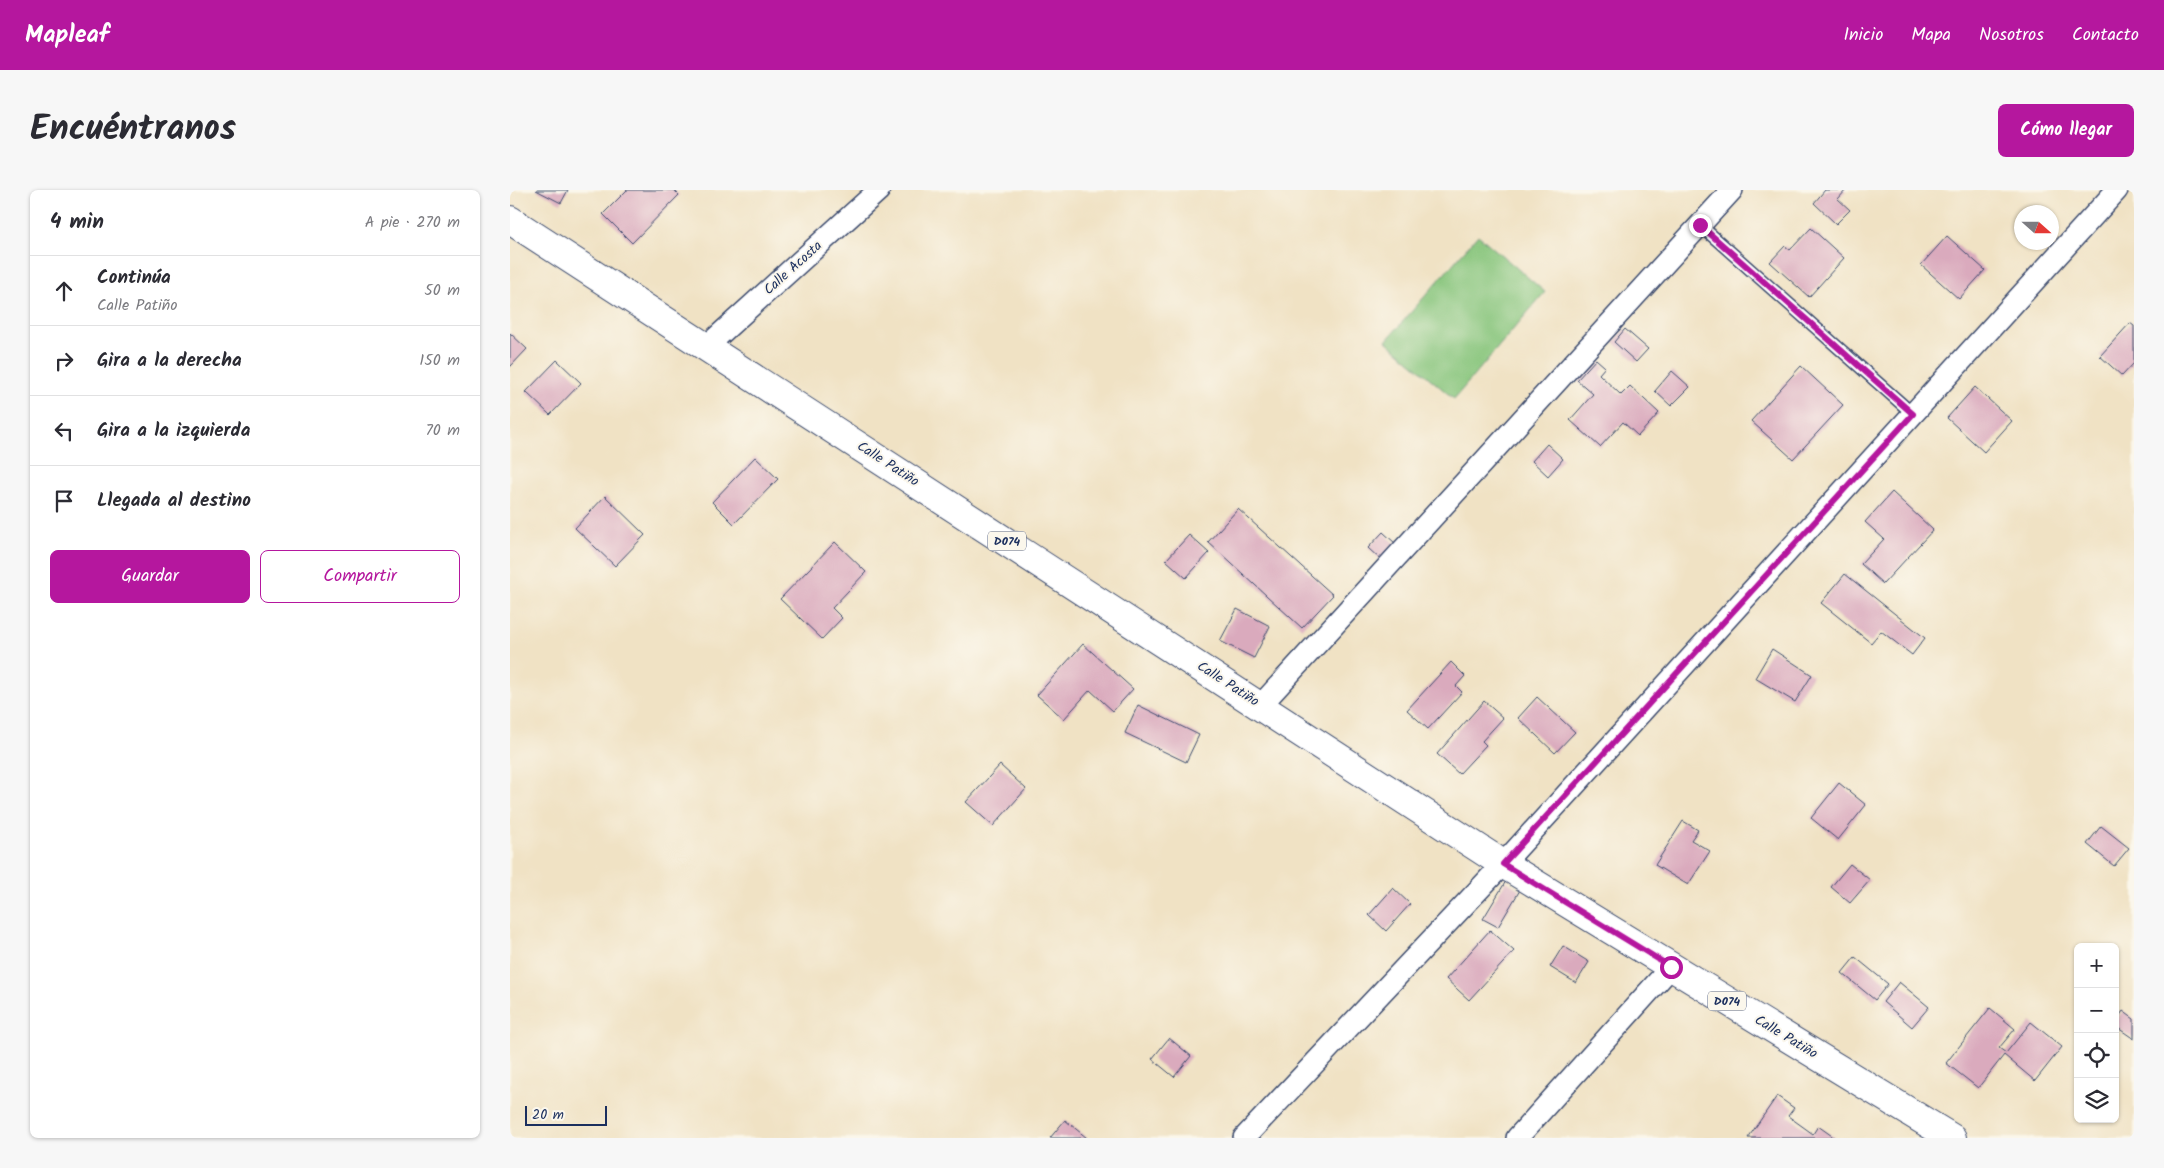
<!DOCTYPE html>
<html lang="es">
<head>
<meta charset="utf-8">
<style>
  :root { --surface:#fff; --page:#f7f7f7; --text:#2b2b33; --muted:#7c7c81; --line:#e1e1e2; --accent:#b5179e }
  body { margin:0; font-family:Kalam,sans-serif; background:var(--page); color:var(--text) }
  .controls { position:absolute; right:15px; bottom:15px; display:grid; overflow:hidden; border-radius:8px; box-shadow:0 1px 4px #0004 }
  .controls button { width:45px; height:45px; display:grid; place-items:center; padding:0; border:0; border-bottom:1px solid var(--line); background:var(--surface); color:var(--text); font:25px sans-serif }
  .compass { position:absolute; left:1504px; top:15px; width:45px; height:45px; border-radius:50%; background:var(--surface); box-shadow:0 1px 4px #0004; rotate:111deg }
  .scale { position:absolute; left:15px; bottom:12px; width:82px; box-sizing:border-box; padding-left:5px; border:2px solid #1b2f5e; border-top:0; font-size:14px; line-height:18px; white-space:nowrap; color:#1b2f5e; -webkit-text-stroke:4px #fbf7ec; paint-order:stroke }
  .stop { position:absolute; width:15px; height:15px; margin:-11px; border:4px solid #b5179e; border-radius:50%; background:#fff }
  .stop.end { background:#b5179e; border-color:#fff; box-shadow:0 1px 5px #0008 }
  .list { margin:0; padding:0; list-style:none }
  h2 { display:flex; justify-content:space-between; align-items:center; height:65px; margin:0; padding:0 20px; font-size:21px }
  h2 small { font-size:16px; font-weight:400; color:var(--muted) }
  .list li { display:grid; grid-template-columns:32px 1fr auto; gap:15px; align-items:center; box-sizing:border-box; height:70px; padding:0 20px; border-top:1px solid var(--line) }
  .list b { display:block; font-size:19px; white-space:nowrap }
  .list p { margin:0; font-size:16px; white-space:nowrap; color:var(--muted) }
  .list em { font-size:16px; font-style:normal; color:var(--muted) }
  .actions { display:flex; gap:10px; padding:15px 20px }
  .actions a { flex:1; padding:11px 0; border:1px solid var(--accent); border-radius:8px; text-align:center; font-size:18px; color:var(--accent) }
  .actions .main { background:var(--accent); color:#fff }
  .icon { flex:none; width:28px; height:28px; fill:none; stroke:currentColor; stroke-width:2; stroke-linecap:round; stroke-linejoin:round }
  .map { position:relative; flex:none; width:1624px; height:948px; overflow:hidden; border-radius:8px }
  header { display:flex; align-items:center; gap:30px; box-sizing:border-box; height:70px; padding:0 25px; background:var(--accent); color:#fff }
  header strong { font-size:24px }
  nav { display:flex; gap:28px; margin-inline-start:auto; font-size:18px }
  .intro { display:flex; align-items:center; justify-content:space-between; box-sizing:border-box; height:120px; padding:0 30px }
  h1 { margin:0; font-size:35px }
  .button { padding:12px 22px; border-radius:8px; background:var(--accent); color:#fff; font-size:18px; font-weight:700 }
  main { display:flex; gap:30px; padding:0 30px }
  aside { flex:1; background:var(--surface); border-radius:8px; box-shadow:0 1px 4px #0004 }
  .map>svg:first-child { display:block }
  .grass { fill:#87c57c; stroke:#517a6d }
  .building { fill:#daaabd }
  .lines { fill:none; stroke-linecap:round; stroke-linejoin:round }
  .lane-casing { stroke:#3b4a6d; stroke-width:14 }
  .street-casing { stroke:#3b4a6d; stroke-width:24 }
  .primary-casing { stroke:#3b4a6d; stroke-width:30 }
  .lane { stroke:#fff; stroke-width:11 }
  .street { stroke:#fff; stroke-width:21 }
  .primary { stroke:#fff; stroke-width:28 }
  .route { stroke:#b5179e; stroke-width:6 }
  .labels { text-anchor:middle; dominant-baseline:central; stroke-width:4; stroke-linejoin:round; paint-order:stroke }
  .shield { fill:#fbf7ec; stroke:#5e6b89; stroke-width:1 }
  .shield-label { font-size:12px; font-weight:bold; fill:#1b2f5e }
  .street-label { font-size:14px; fill:#1b2f5e; stroke:#fbf7ec }
</style>
</head>
<body>
<header>
<strong>Mapleaf</strong>
<nav><a>Inicio</a><a>Mapa</a><a>Nosotros</a><a>Contacto</a></nav>
</header>
<div class="intro"><h1>Encuéntranos</h1><a class="button">Cómo llegar</a></div>
<main>
<aside>
<h2>4 min<small>A pie · 270 m</small></h2>
<ul class="list">
<li><svg class="icon" aria-label="ahead" viewBox="0 0 24 24"><path d="M12 20V5M6 11l6-6 6 6"/></svg><div><b>Continúa</b><p>Calle Patiño</p></div><em>50 m</em></li>
<li><svg class="icon" aria-label="right" viewBox="0 0 24 24"><path d="M7 20v-9h11M14 6l5 5-5 5"/></svg><div><b>Gira a la derecha</b></div><em>150 m</em></li>
<li><svg class="icon" aria-label="left" viewBox="0 0 24 24"><path d="M17 20v-9H6M10 6l-5 5 5 5"/></svg><div><b>Gira a la izquierda</b></div><em>70 m</em></li>
<li><svg class="icon" aria-label="arrive" viewBox="0 0 24 24"><path d="M6 21V4h12l-3 4 3 4H6"/></svg><div><b>Llegada al destino</b></div></li>
</ul>
<div class="actions"><a class="main">Guardar</a><a>Compartir</a></div>
</aside>
<div class="map">
<svg width="1624" height="948" viewBox="0 0 1624 948">
  <rect width="100%" height="100%" fill="#fbf7ec"/>
  <filter id="ink" filterUnits="userSpaceOnUse"><feTurbulence type="fractalNoise" baseFrequency=".02" numOctaves="2"/><feDisplacementMap in="SourceGraphic" scale="10" xChannelSelector="R" yChannelSelector="G"/><feConvolveMatrix kernelMatrix="1 2 1 2 8 2 1 2 1" color-interpolation-filters="sRGB"/></filter>
  <filter id="wash" filterUnits="userSpaceOnUse"><feTurbulence type="fractalNoise" baseFrequency=".0096" numOctaves="4" result="noise"/><feDisplacementMap in="SourceGraphic" scale="20" xChannelSelector="R" yChannelSelector="G"/><feGaussianBlur stdDeviation="1.12" result="paint"/><feColorMatrix in="noise" values="0 0 0 0 0 0 0 0 0 0 0 0 0 0 0 0 0 1.4 0 .05"/><feComposite in="paint" operator="in"/></filter>
  <g filter="url(#wash)">
    <rect width="100%" height="100%" fill="#f0e2c4"/>
    <!-- grass -->
    <path class="grass" d="M968,45L1035,102L944,209L876,151Z"/>
    <g id="blocks">
      <!-- building -->
      <path class="building" d="M26,0H58L51,13Z
        M117,0H164L169,5L122,53L93,24Z
        M1315,0H1336L1328,9L1340,20L1326,34L1304,13Z
        M1301,38L1334,68L1299,107L1260,72L1275,56L1280,60Z
        M1437,46L1475,80L1449,109L1411,75Z
        M1620,133L1624,136V173L1612,186L1590,166Z
        M1115,139L1138,159L1126,172L1104,152Z
        M0,143L17,159L0,177Z
        M1086,169L1095,177L1089,184L1111,205L1120,196L1149,223L1128,246L1113,232L1090,257L1060,230L1083,204L1067,190Z
        M47,170L71,193L40,225L16,202Z
        M1291,176L1333,215L1283,269L1241,231Z
        M1162,181L1180,197L1161,216L1145,201Z
        M1465,197L1502,231L1474,262L1437,228Z
        M1037,254L1053,269L1038,286L1022,271Z
        M245,267L268,289L224,334L202,312Z
        M1382,302L1423,340L1373,394L1351,374L1374,349L1355,332Z
        M95,306L135,345L105,376L65,338Z
        M728,319L823,405L792,438L698,352Z
        M873,342L886,354L871,370L858,358Z
        M679,345L699,363L676,388L656,370Z
        M325,352L356,382L322,418L332,428L312,449L270,409Z
        M1335,384L1415,448L1402,465L1371,441L1361,453L1311,413Z
        M727,419L760,436L744,468L710,451Z
        M573,454L623,499L603,521L580,500L554,529L527,505Z
        M1262,459L1302,485L1285,512L1245,488Z
        M941,472L955,486L946,496L952,502L918,539L897,520Z
        M1027,507L1065,542L1045,563L1008,528Z
        M974,511L993,528L972,551L976,555L949,584L927,564Z
        M628,515L689,545L676,572L615,543Z
        M490,575L516,599L483,636L456,612Z
        M1329,593L1356,615L1328,650L1301,628Z
        M1173,631L1188,640L1181,650L1200,661L1178,695L1145,675Z
        M1591,636L1619,658L1604,676L1577,654Z
        M1340,674L1360,690L1340,713L1321,697Z
        M996,691L1010,700L988,737L973,729Z
        M883,698L900,714L876,741L859,725Z
        M980,740L1004,761L959,810L936,789Z
        M1053,756L1079,772L1066,793L1040,777Z
        M1345,767L1378,794L1365,810L1332,783Z
        M1389,792L1419,817L1402,837L1373,812Z
        M1480,818L1505,839L1489,858L1496,863L1521,832L1552,857L1525,891L1494,865L1468,898L1436,873Z
        M1613,821L1624,829V849L1605,836V832Z
        M659,848L681,866L664,887L642,869Z
        M1267,906L1284,918L1278,926L1303,944L1308,936L1325,948H1238Z
        M555,930L577,948H540Z"/>
    </g>
  </g>
  <g filter="url(#ink)">
    <use href="#blocks" fill-opacity="0" stroke="#3b4a6d" stroke-width="1"/>
    <g class="lines">
      <defs>
        <path id="lane" d="M1190,35L1403,224"/>
        <path id="street" d="M196,157L369,0
          M751,515L1222,0
          M734,948L993,674L1607,0
          M1007,948L1161,777"/>
        <path id="primary" d="M0,30L993,674L1442,948"/>
      </defs>
      <!-- lane casing -->
      <use href="#lane" class="lane-casing"/>
      <!-- street casing -->
      <use href="#street" class="street-casing"/>
      <!-- primary casing -->
      <use href="#primary" class="primary-casing"/>
      <!-- lane -->
      <use href="#lane" class="lane"/>
      <!-- street -->
      <use href="#street" class="street"/>
      <!-- primary -->
      <use href="#primary" class="primary"/>
    </g>
  </g>
  <g class="lines" filter="url(#ink)">
    <!-- route -->
    <path class="route" d="M1161,777L993,674L1403,224L1190,35"/>
  </g>
  <g class="labels">
    <!-- shield labels -->
    <g class="shield">
      <rect x="478" y="341.5" width="38" height="19" rx="4"/>
      <rect x="1198" y="801.5" width="38" height="19" rx="4"/>
    </g>
    <g class="shield-label">
      <text x="497" y="351">D074</text>
      <text x="1217" y="811">D074</text>
    </g>
    <!-- street labels -->
    <g class="street-label">
      <text transform="translate(283 78) rotate(-42)">Calle Acosta</text>
      <text transform="translate(378 274) rotate(33)">Calle Patiño</text>
      <text transform="translate(718 494) rotate(33)">Calle Patiño</text>
      <text transform="translate(1276 847) rotate(31)">Calle Patiño</text>
    </g>
  </g>
</svg>
<div class="controls">
<button>+</button>
<button>−</button>
<button><svg class="icon" aria-label="locate" viewBox="0 0 24 24"><circle cx="12" cy="12" r="6"/><path d="M12 2v4M12 18v4M2 12h4M18 12h4"/></svg></button>
<button><svg class="icon" aria-label="layers" viewBox="0 0 24 24"><path d="M12 4l9 5-9 5-9-5zM3 14l9 5 9-5"/></svg></button>
</div>
<svg class="compass" viewBox="-18 -18 36 36"><path d="M0-13l5 13h-10z" fill="#e53935"/><path d="M0 13l5-13h-10z" fill="#7c7c81"/></svg>
<div class="scale">20 m</div>
<div class="stop" style="left:1161px;top:777px"></div>
<div class="stop end" style="left:1190px;top:35px"></div>
</div>
</main>
</body>
</html>
